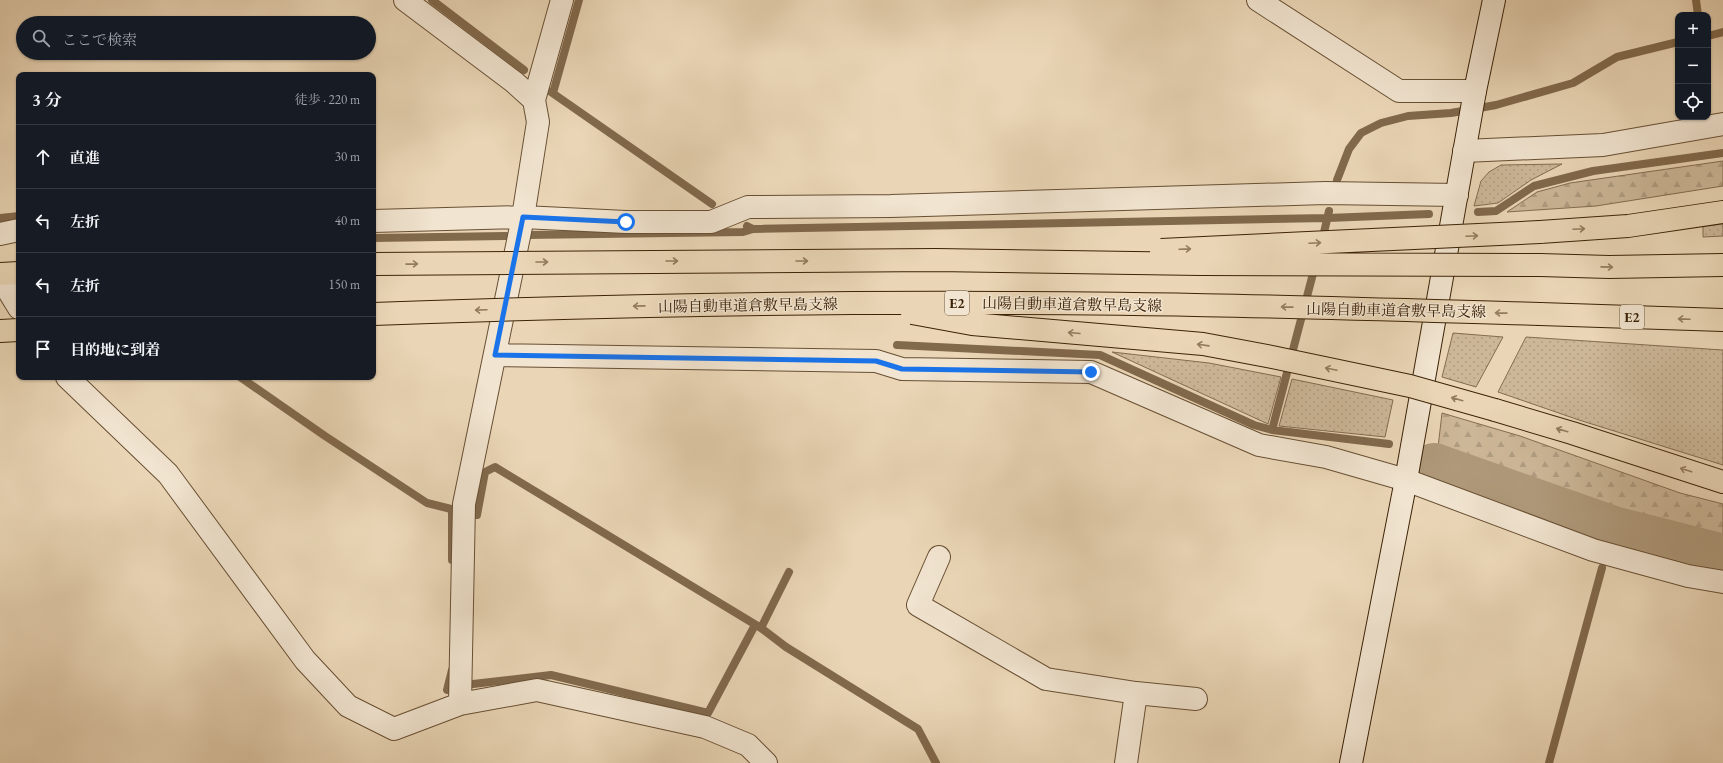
<!DOCTYPE html>
<html lang="ja">
<head>
<meta charset="utf-8">
<style>
  :root { --surface:#171b24; --page:#20242c; --text:#f1f3f6; --muted:#9ea1a6; --line:#363941 }
  body { margin:0; font-family:"EB Garamond","Noto Serif JP",serif; background:var(--page); color:var(--text) }
  .controls { position:absolute; right:12px; top:12px; display:grid; overflow:hidden; border-radius:8px; box-shadow:0 1px 3px #0004 }
  .controls button { width:36px; height:36px; display:grid; place-items:center; padding:0; border:0; border-bottom:1px solid var(--line); background:var(--surface); color:var(--text); font:20px sans-serif }
  .stop { position:absolute; width:12px; height:12px; margin:-9px; border:3px solid #1a73e8; border-radius:50%; background:#fff }
  .stop.end { background:#1a73e8; border-color:#fff; box-shadow:0 1px 4px #0008 }
  .list { margin:0; padding:0; list-style:none }
  h2 { display:flex; justify-content:space-between; align-items:center; height:52px; margin:0; padding:0 16px; font-size:17px }
  h2 small { font-size:13px; font-weight:400; color:var(--muted) }
  .list li { display:grid; grid-template-columns:26px 1fr auto; gap:12px; align-items:center; box-sizing:border-box; height:64px; padding:0 16px; border-top:1px solid var(--line) }
  .list b { display:block; font-size:15px; white-space:nowrap }
  .list em { font-size:13px; font-style:normal; color:var(--muted) }
  .icon { flex:none; width:22px; height:22px; fill:none; stroke:currentColor; stroke-width:2; stroke-linecap:round; stroke-linejoin:round }
  .map { position:relative; flex:none; width:1723px; height:763px; overflow:hidden }
  .search { position:absolute; background:var(--surface); box-shadow:0 1px 3px #0004; left:16px; top:16px; width:360px; height:44px; display:flex; align-items:center; gap:10px; box-sizing:border-box; padding:0 14px; border-radius:22px; color:var(--muted); font-size:15px }
  .panel { position:absolute; background:var(--surface); box-shadow:0 1px 3px #0004; left:16px; top:72px; width:360px; height:308px; border-radius:8px }
  .map>svg:first-child { display:block }
  .grass { fill:url(#grass-dots); stroke:#846c50 }
  .forest { fill:url(#forest-firs); stroke:#846c50 }
  .lines { fill:none; stroke-linecap:round; stroke-linejoin:round }
  .stream { stroke:#81694c; stroke-width:8 }
  .river { stroke:#af997a; stroke-width:48 }
  .street-casing { stroke:#684f33; stroke-width:24 }
  .secondary-casing { stroke:#3c2207; stroke-width:24 }
  .highway-casing { stroke:#3c2207; stroke-width:24 }
  .street { stroke:#f1e4d0; stroke-width:22 }
  .secondary { stroke:#f1e4d0; stroke-width:22 }
  .highway { stroke:#ead6b6; stroke-width:22 }
  .highway-bridge-casing { stroke:#3c2207; stroke-width:24; stroke-linecap:butt }
  .highway-bridge { stroke:#ead6b6; stroke-width:22 }
  .oneway { stroke:#937c5e }
  .route { stroke:#1a73e8; stroke-width:5 }
  .labels { text-anchor:middle; dominant-baseline:central; stroke-width:3; stroke-linejoin:round; paint-order:stroke }
  .shield { fill:#f1e4d0; stroke:#725c43; stroke-width:1 }
  .shield-label { font-size:14px; font-weight:bold; fill:#3c2207 }
  .street-label { font-size:15px; fill:#3c2207; stroke:#f1e4d0 }
</style>
</head>
<body>
<div class="map">
<svg width="1723" height="763" viewBox="0 0 1723 763">
  <defs>
    <pattern id="grass-dots" width="8" height="8" patternUnits="userSpaceOnUse"><rect width="8" height="8" fill="#ccb798"/><path d="M2 2h.1M6 6h.1" fill="none" stroke="#b09d82" stroke-width="1.8" stroke-linecap="round"/></pattern>
    <pattern id="forest-firs" width="22" height="20" patternUnits="userSpaceOnUse"><rect width="22" height="20" fill="#ccb798"/><path d="M5 1l3.5 6h-7zM16 11l3.5 6h-7z" fill="#b09d82"/></pattern>
  </defs>
  <rect width="100%" height="100%" fill="#ead6b6"/>
  <filter id="stains"><feTurbulence type="fractalNoise" baseFrequency=".005" numOctaves="4"/><feColorMatrix values="0 0 0 0 .2 0 0 0 0 .09 0 0 0 0 .02 0 0 0 .5 -.17"/></filter>
  <radialGradient id="worn" r=".72"><stop offset=".6" stop-color="#630" stop-opacity="0"/><stop offset="1" stop-color="#630" stop-opacity=".3"/></radialGradient>
  <!-- grass -->
  <path class="grass" d="M1562,164L1531,180L1498,203L1474,206L1481,181L1489,172L1501,165Z
    M1723,223V236L1703,237V225Z
    M1453,333L1503,337L1476,387L1442,377Z
    M1526,337L1723,350V465L1579,420L1498,392Z
    M1112,352L1209,363L1281,377L1268,424Z
    M1292,379L1393,400L1385,437L1279,426Z"/>
  <!-- forest -->
  <path class="forest" d="M1723,161V186L1596,206L1507,212L1537,192L1570,183Z
    M1442,413L1520,436L1680,493L1723,504V544L1601,511L1506,477L1437,456Z"/>
  <g class="lines">
    <!-- stream -->
    <path class="stream" d="M432,0L524,70
      M1696,0L1698,15
      M1708,36L1723,32
      M551,92L712,204
      M553,93L579,0
      M1337,180L1349,149L1361,133L1381,123L1408,116L1451,113L1496,105L1573,83L1617,57L1678,42
      M1478,212L1496,211L1534,186L1593,171L1723,153
      M0,218L19,216
      M747,226L753,229L1328,218L1429,214
      M526,235L743,232L753,229
      M373,238L506,236
      M1322,241L1329,211
      M897,345L1100,355L1254,425L1272,430L1389,444
      M240,377L325,436L427,503L455,510
      M1272,430L1315,266
      M452,509V560
      M470,514L477,515L485,472L495,467L761,628L789,572
      M1610,538L1613,530
      M761,628L786,647L918,729L936,763
      M473,684L551,675L708,713L755,625
      M450,689L447,690L452,670
      M1549,763L1602,568"/>
    <!-- river -->
    <path class="river" d="M1434,467L1613,530L1723,558"/>
    <defs>
      <path id="street" d="M405,0L514,82L534,100
        M1258,0L1399,91H1475
        M1464,151L1603,145L1723,124
        M373,221L523,217L626,222H711L748,207L891,206L1325,193L1457,195
        M0,234L19,230
        M0,277L19,308
        M495,355L876,361L902,369L1091,372L1259,445L1326,457L1406,480L1593,550L1688,576L1723,582
        M67,377L168,474L305,660L348,706L394,729L460,704L537,690L705,727L748,745L766,763
        M939,557L918,605L1046,679L1136,693
        M460,704L464,504L523,217L538,122L534,100L562,0
        M1126,763L1136,693L1196,699"/>
      <path id="secondary" d="M1351,763L1406,480L1475,91L1494,0"/>
      <path id="highway" d="M1540,232L1628,226L1723,212
        M1540,265L1609,267L1723,265
        M0,274L19,273
        M1540,314L1723,320
        M0,331L19,330
        M1495,410L1572,433L1723,482"/>
    </defs>
    <!-- street casing -->
    <use href="#street" class="street-casing"/>
    <!-- secondary casing -->
    <use href="#secondary" class="secondary-casing"/>
    <!-- highway casing -->
    <use href="#highway" class="highway-casing"/>
    <!-- street -->
    <use href="#street" class="street"/>
    <!-- secondary -->
    <use href="#secondary" class="secondary"/>
    <!-- highway -->
    <use href="#highway" class="highway"/>
    <defs>
      <path id="highway-bridge" d="M1161,250L1540,232
        M373,264L936,260L1201,264L1540,265
        M912,313L972,324L1203,344L1272,357L1410,386L1495,410
        M373,314C584,306 795,302 1006,303C1184,303 1362,309 1540,314"/>
    </defs>
    <!-- highway-bridge casing -->
    <use href="#highway-bridge" class="highway-bridge-casing"/>
    <!-- highway-bridge -->
    <use href="#highway-bridge" class="highway-bridge"/>
  </g>
  <!-- one-way arrows -->
  <defs><path id="oneway-shaft" d="M-6 0H5M1.5-3L5.5 0L1.5 3" fill="none" stroke-width="1.6" stroke-linecap="round" stroke-linejoin="round"/></defs>
  <g class="oneway">
    <use href="#oneway-shaft" transform="translate(1579 229) rotate(-3)"/>
    <use href="#oneway-shaft" transform="translate(1472 236) rotate(-3)"/>
    <use href="#oneway-shaft" transform="translate(1315 243) rotate(-3)"/>
    <use href="#oneway-shaft" transform="translate(1185 249) rotate(-2)"/>
    <use href="#oneway-shaft" transform="translate(672 261)"/>
    <use href="#oneway-shaft" transform="translate(802 261)"/>
    <use href="#oneway-shaft" transform="translate(542 262)"/>
    <use href="#oneway-shaft" transform="translate(412 264) rotate(-1)"/>
    <use href="#oneway-shaft" transform="translate(1607 267) rotate(1)"/>
    <use href="#oneway-shaft" transform="translate(639 306) rotate(179)"/>
    <use href="#oneway-shaft" transform="translate(1287 307) rotate(-179)"/>
    <use href="#oneway-shaft" transform="translate(481 310) rotate(178)"/>
    <use href="#oneway-shaft" transform="translate(1501 313) rotate(-179)"/>
    <use href="#oneway-shaft" transform="translate(1684 319) rotate(-178)"/>
    <use href="#oneway-shaft" transform="translate(1074 333) rotate(-175)"/>
    <use href="#oneway-shaft" transform="translate(1203 345) rotate(-172)"/>
    <use href="#oneway-shaft" transform="translate(1331 369) rotate(-168)"/>
    <use href="#oneway-shaft" transform="translate(1457 399) rotate(-164)"/>
    <use href="#oneway-shaft" transform="translate(1562 430) rotate(-164)"/>
    <use href="#oneway-shaft" transform="translate(1686 470) rotate(-162)"/>
  </g>
  <g class="lines">
    <!-- route -->
    <path class="route" d="M626,222L523,217L495,355L876,361L902,369L1091,372"/>
  </g>
  <g class="labels">
    <!-- shield labels -->
    <g class="shield">
      <rect x="945" y="291" width="24" height="24" rx="3"/>
      <rect x="1620" y="305" width="24" height="24" rx="3"/>
    </g>
    <g class="shield-label">
      <text x="957" y="303">E2</text>
      <text x="1632" y="317">E2</text>
    </g>
    <!-- street labels -->
    <g class="street-label">
      <text transform="translate(1072 304) rotate(1)">山陽自動車道倉敷早島支線</text>
      <text transform="translate(748 305) rotate(-1)">山陽自動車道倉敷早島支線</text>
      <text transform="translate(1396 310) rotate(1)">山陽自動車道倉敷早島支線</text>
    </g>
  </g>
  <rect width="100%" height="100%" filter="url(#stains)"/>
  <rect width="100%" height="100%" fill="url(#worn)"/>
</svg>
<div class="controls">
<button>+</button>
<button>−</button>
<button><svg class="icon" aria-label="locate" viewBox="0 0 24 24"><circle cx="12" cy="12" r="6"/><path d="M12 2v4M12 18v4M2 12h4M18 12h4"/></svg></button>
</div>
<div class="stop" style="left:626px;top:222px"></div>
<div class="stop end" style="left:1091px;top:372px"></div>
<div class="search"><svg class="icon" aria-label="search" viewBox="0 0 24 24"><circle cx="10" cy="10" r="6"/><path d="M15 15l6 6"/></svg>ここで検索</div>
<section class="panel">
<h2>3 分<small>徒歩 · 220 m</small></h2>
<ul class="list">
<li><svg class="icon" aria-label="ahead" viewBox="0 0 24 24"><path d="M12 20V5M6 11l6-6 6 6"/></svg><div><b>直進</b></div><em>30 m</em></li>
<li><svg class="icon" aria-label="left" viewBox="0 0 24 24"><path d="M17 20v-9H6M10 6l-5 5 5 5"/></svg><div><b>左折</b></div><em>40 m</em></li>
<li><svg class="icon" aria-label="left" viewBox="0 0 24 24"><path d="M17 20v-9H6M10 6l-5 5 5 5"/></svg><div><b>左折</b></div><em>150 m</em></li>
<li><svg class="icon" aria-label="arrive" viewBox="0 0 24 24"><path d="M6 21V4h12l-3 4 3 4H6"/></svg><div><b>目的地に到着</b></div></li>
</ul>
</section>
</div>
</body>
</html>
